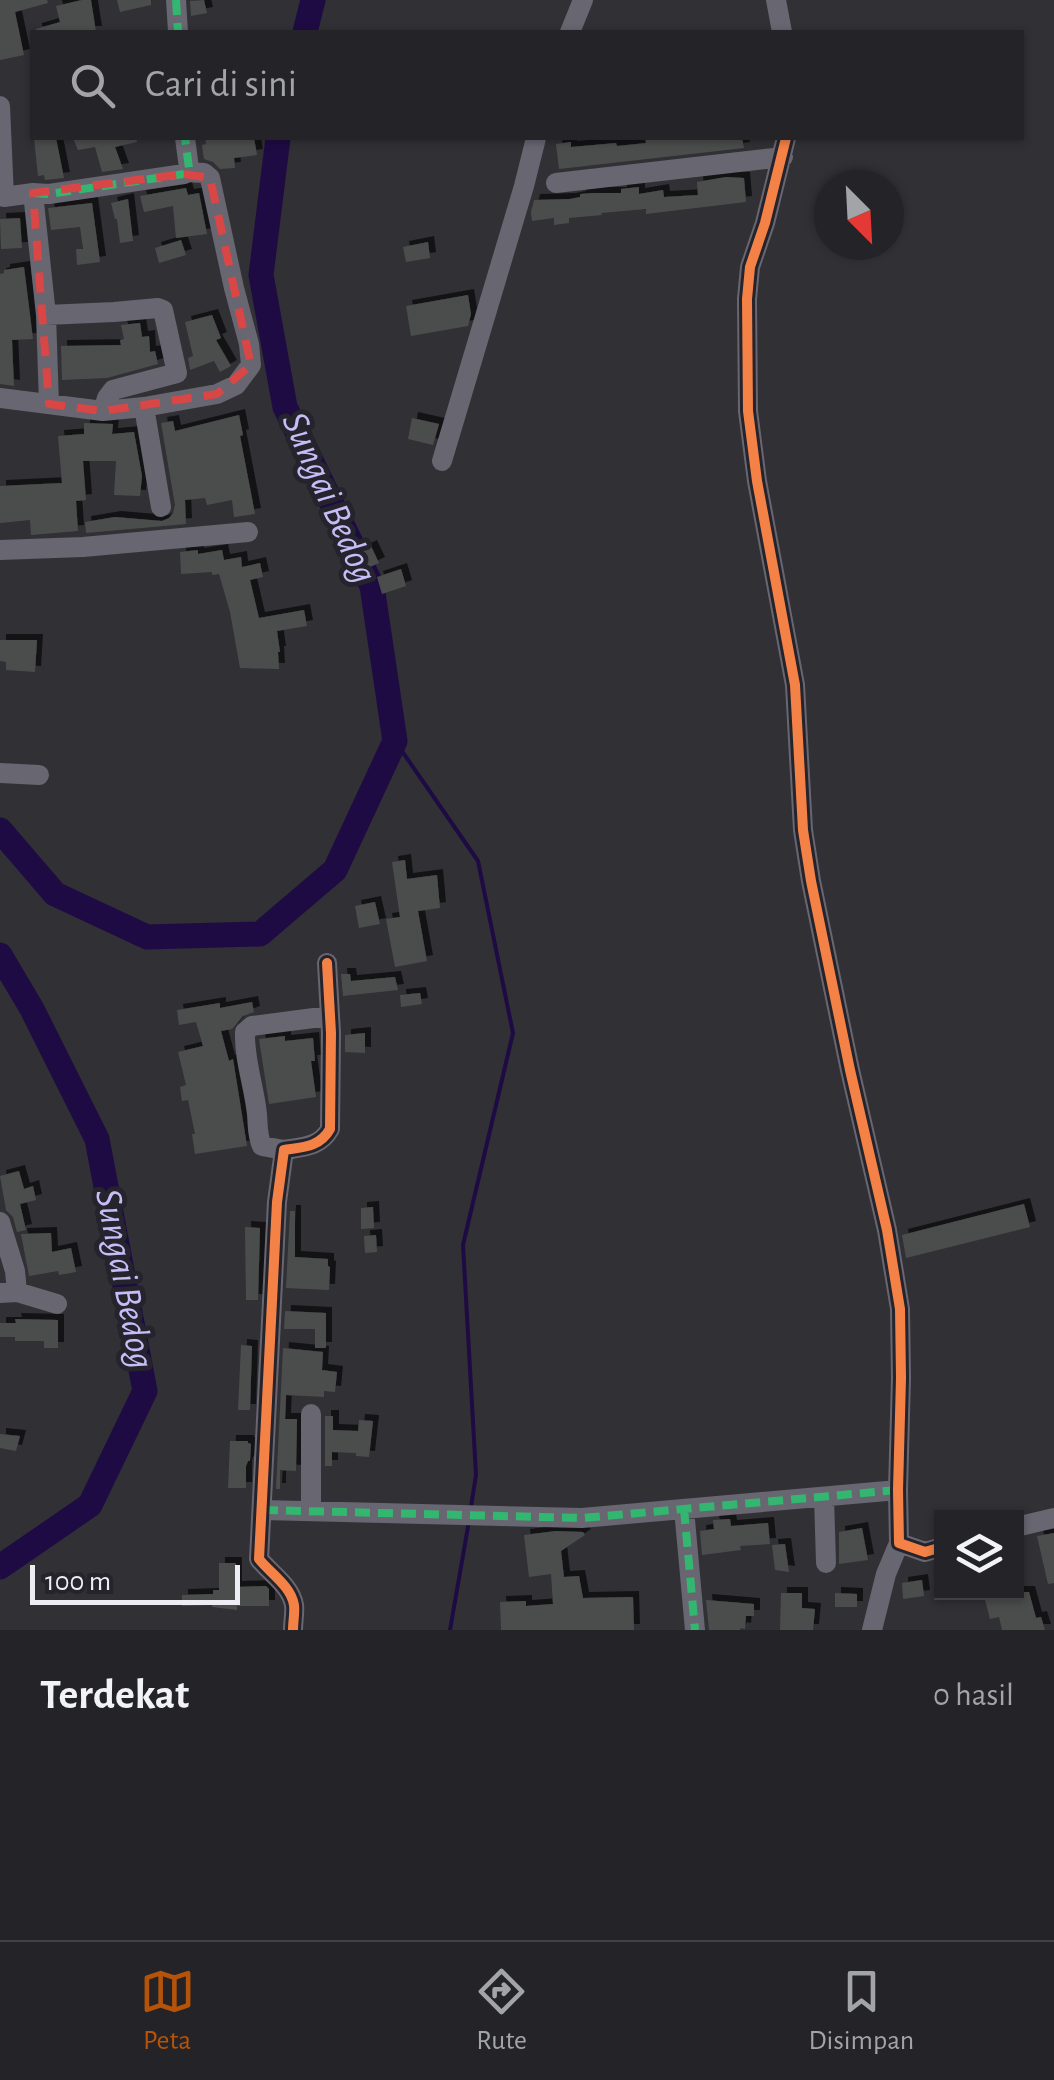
<!DOCTYPE html>
<html lang="id">
<head>
<meta charset="utf-8">
<style>
  :root { --surface:#242428; --page:#303034; --text:#f1f3f6; --muted:#a3a4a8; --line:#414145; --accent:#b45309 }
  body { margin:0; font-family:"Alegreya Sans",sans-serif; background:var(--page); color:var(--text) }
  .controls { position:absolute; right:30px; bottom:30px; display:grid; overflow:hidden; border-radius:0px; box-shadow:0 2px 8px #0004 }
  .controls button { width:90px; height:90px; display:grid; place-items:center; padding:0; border:0; border-bottom:2px solid var(--line); background:var(--surface); color:var(--text); font:50px sans-serif }
  .compass { position:absolute; left:814px; top:170px; width:90px; height:90px; border-radius:50%; background:var(--surface); box-shadow:0 2px 8px #0004; rotate:156deg }
  .scale { position:absolute; left:30px; bottom:25px; width:210px; box-sizing:border-box; padding-left:10px; border:5px solid #ededf3; border-top:0; font-size:28px; line-height:35px; white-space:nowrap; color:#ededf3; -webkit-text-stroke:8px #25242d; paint-order:stroke }
  .list { margin:0; padding:0; list-style:none }
  h2 { display:flex; justify-content:space-between; align-items:center; height:130px; margin:0; padding:0 40px; font-size:42px }
  h2 small { font-size:32px; font-weight:400; color:var(--muted) }
  .icon { flex:none; width:55px; height:55px; fill:none; stroke:currentColor; stroke-width:2; stroke-linecap:round; stroke-linejoin:round }
  .map { position:relative; flex:none; width:1054px; height:1630px; overflow:hidden }
  .search { position:absolute; background:var(--surface); box-shadow:0 2px 8px #0004; left:30px; right:30px; top:30px; height:110px; display:flex; align-items:center; gap:25px; box-sizing:border-box; padding:0 35px; border-radius:0px; color:var(--muted); font-size:38px }
  .sheet { height:310px; background:var(--surface) }
  nav { display:flex; justify-content:space-around; align-items:center; box-sizing:border-box; height:140px; border-top:2px solid var(--line); background:var(--surface); font-size:28px; color:var(--muted) }
  nav a { display:grid; justify-items:center; gap:5px }
  nav .on { color:var(--accent) }
  .map>svg:first-child { display:block }
  .lines { fill:none; stroke-linecap:round; stroke-linejoin:round }
  .stream { stroke:#1f0b43; stroke-width:4 }
  .river { stroke:#1f0b43; stroke-width:25 }
  .building { fill:#4b4d4d; filter:url(#shadow) }
  .minor { stroke:#676671; stroke-width:20 }
  .quiet { stroke:#33b770; stroke-width:8; stroke-dasharray:15 8; stroke-linecap:butt }
  .cycleway-casing { stroke:#25242d; stroke-width:16 }
  .cycleway { stroke:#f48246; stroke-width:10 }
  .marked { fill:none; stroke:#d94646; stroke-width:8; stroke-dasharray:20 12; stroke-linejoin:round }
  .labels { text-anchor:middle; dominant-baseline:central; stroke-width:10; stroke-linejoin:round; paint-order:stroke }
  .water-label { font-size:38px; font-style:italic; fill:#c6bdf7; stroke:#25242d }
</style>
</head>
<body>
<div class="map">
<svg width="1054" height="1630" viewBox="0 0 1054 1630">
  <defs>
    <filter id="shadow"><feDropShadow dx="6" dy="-6" stdDeviation="0" flood-color="#0009"/></filter>
  </defs>
  <rect width="100%" height="100%" fill="#303035"/>
  <g class="lines">
    <!-- stream -->
    <path class="stream" d="M395,741L478,861L513,1033L463,1245L476,1475L471,1507
      M450,1630L469,1521"/>
    <!-- river -->
    <path class="river" d="M305,32L313,0
      M0,830L55,894L147,937L260,934L335,870L395,741L372,586L285,407L261,275L278,138
      M0,955L32,1009L97,1139L145,1391L90,1505L0,1567"/>
  </g>
  <!-- building -->
  <path class="building" d="M0,0H47L48,3L15,12L24,55L0,60Z
    M82,0H91L96,32H36V29L60,22L56,6Z
    M117,0H151V5L120,12Z
    M204,0L207,13L191,16L190,1Z
    M34,138H56L64,178L45,180L44,175L38,176Z
    M73,138H136L137,142L115,147L123,169L102,172L95,147L78,150Z
    M205,138H237V140L254,138L257,155L234,158L235,168L220,169L213,162L204,159L202,145L206,144Z
    M645,138H742L744,148L559,169L556,144L571,142V147L616,143L617,146L646,143Z
    M726,177L744,178L746,202L646,214V209L601,213L602,215L569,218V223L554,225V218L532,221L531,212L534,200L570,199L580,197V194L593,193H621V189L639,187V194L663,190L664,197L698,195L697,182Z
    M186,188L188,195L199,193L207,234L176,238L173,206L144,212L140,196Z
    M128,199L133,241L120,243L117,219H115L111,203Z
    M92,203L100,262L77,265L76,249H83L80,227L51,230L48,208Z
    M20,218L22,248L1,249L0,219Z
    M181,240L186,255L159,263L155,248Z
    M428,242L430,258L406,262L403,247Z
    M24,267L33,339L12,340L14,386L0,384V274L4,273V270Z
    M468,295L471,314L468,326L411,336L406,306Z
    M212,315L221,338L216,340L231,366L220,372L214,361L190,370L188,358L193,356L185,322Z
    M140,323L142,337L149,336L150,352L155,351L158,364L107,378L62,380L61,346L121,345L120,340L124,339L121,325Z
    M239,415L243,435L240,436L255,514L234,517L232,500L207,505L205,498L185,500L186,524L86,533L85,522L115,517L162,521L169,518L173,513L175,505L161,423L173,421L175,431Z
    M412,418L439,424L433,445L408,439Z
    M84,423L113,424L112,434L134,432L142,476L140,496L114,495L116,461H83L86,500L76,501L78,531L31,535L30,520L0,523V486L62,483L58,436L84,434Z
    M371,546L379,563L368,568L359,552Z
    M198,550V554L222,550L224,560L241,557L242,567L260,563L263,577L250,580L259,618L304,610L307,626L277,631L280,652H278L279,669L240,668L230,612L219,574L212,575V572L181,574L180,552Z
    M401,569L406,586L382,594L377,577Z
    M0,640H37L35,672L6,670V662L0,661Z
    M405,860L407,879L437,875L440,908L418,911L427,961L395,967L386,919L400,917L392,862Z
    M375,902L380,924L359,928L355,906Z
    M341,974H350L351,981L395,977L398,990L343,996Z
    M420,993L422,1004L401,1007L400,995Z
    M252,1002L254,1012L243,1016L232,1029L221,1031L229,1061L233,1059L247,1146L195,1154L192,1134H195L188,1100L182,1101L180,1087L186,1085L178,1052L203,1046L196,1022L179,1025L177,1010L220,1003V1008Z
    M365,1033V1053L345,1052V1035Z
    M285,1036V1041L313,1038L315,1061H311L316,1097L269,1104L259,1039Z
    M19,1171L24,1189L33,1186L36,1200L20,1204L26,1230L17,1232L13,1217L6,1210L0,1176Z
    M1024,1204L1030,1227L906,1258L902,1235Z
    M373,1207L374,1228L361,1229V1208Z
    M290,1211H295V1257L328,1259V1266L330,1267L329,1290L286,1288Z
    M245,1227L260,1228L258,1300H246Z
    M51,1233L52,1252L71,1248L76,1272L59,1275L58,1271L29,1276L21,1234Z
    M376,1235L377,1252L365,1253L364,1236Z
    M285,1311L326,1313V1348H315V1329H284Z
    M15,1319L58,1320V1348H44V1341H15V1337H0V1323H16Z
    M241,1345L252,1346L250,1410H238Z
    M283,1348L323,1352L322,1370L337,1372L335,1392L324,1391V1397L286,1395L285,1419H297L296,1471L280,1470V1489H276Z
    M325,1416H333V1430L358,1431L359,1420L373,1421L369,1457L356,1456V1453L332,1452V1466H325Z
    M0,1434L20,1436L16,1451L0,1448Z
    M230,1441H248V1443L251,1444L250,1461H248L246,1466V1488H228Z
    M730,1519L731,1526L768,1523L770,1544L740,1546L741,1550L702,1555L700,1531L714,1529L713,1520Z
    M862,1528L868,1560L839,1564V1532Z
    M556,1531L583,1532L585,1535L561,1551L564,1577L579,1576L583,1598L633,1597L634,1630H501L500,1602L526,1601V1606L553,1604L551,1574L529,1577L524,1535Z
    M1054,1533V1583L1048,1584L1037,1536Z
    M785,1544L789,1572L775,1570L772,1545Z
    M219,1563H236V1587L266,1586L269,1589V1606H237V1610L212,1607V1605L182,1606V1595L213,1594V1590H219Z
    M922,1580L924,1596L903,1599L902,1583Z
    M983,1592H1029L1036,1618L1041,1617L1045,1630H1002L999,1617L990,1619Z
    M781,1593H802V1608L815,1609L813,1630H780Z
    M835,1593L857,1594V1607H835Z
    M706,1600L754,1604V1616H746L745,1629L741,1628L740,1630H709Z"/>
  <g class="lines">
    <!-- minor -->
    <path class="minor" d="M176,0L178,32
      M776,0L782,32
      M570,32L583,0
      M0,106L4,197L33,193L46,315L49,404
      M786,138L765,223L750,267L747,299L748,411L757,481L795,685L803,830L811,881L850,1070L887,1230L900,1309L901,1378L898,1490L899,1543L925,1552L942,1547
      M556,183L783,157
      M33,193L49,194L184,174L189,168L185,138
      M46,315L114,312L158,308L163,310L177,373L113,390L107,398L103,411
      M0,398L103,411L144,407L217,394L236,385L251,365L249,344L234,288L210,178L204,173L187,172
      M144,407L161,507
      M442,461L524,186L536,138
      M0,550L83,547L248,532
      M0,773L39,775
      M284,1150L262,1146C257,1135 258,1126 257,1114C254,1086 244,1059 245,1032L252,1026L329,1016
      M0,1222L15,1271L17,1292
      M0,1293L17,1292L57,1304
      M824,1497L826,1563
      M684,1509L695,1630
      M263,1510L582,1518L898,1490
      M311,1511V1414
      M1016,1527L1054,1518
      M293,1630C293,1622 295,1612 294,1605C291,1586 270,1573 259,1559L277,1202L284,1150C303,1147 320,1147 330,1129L331,1033L327,963
      M872,1630L886,1574L899,1543"/>
    <!-- quiet -->
    <path class="quiet" d="M176,0L178,32
      M33,193L49,194L184,174L189,168L185,138
      M684,1509L695,1630
      M263,1510L582,1518L898,1490"/>
    <defs>
      <path id="cycleway" d="M786,138L765,223L750,267L747,299L748,411L757,481L795,685L803,830L811,881L850,1070L887,1230L900,1309L901,1378L898,1490L899,1543L925,1552L942,1547
        M293,1630C293,1622 295,1612 294,1605C291,1586 270,1573 259,1559L277,1202L284,1150C303,1147 320,1147 330,1129L331,1033L327,963"/>
    </defs>
    <!-- cycleway casing -->
    <use href="#cycleway" class="cycleway-casing"/>
    <!-- cycleway -->
    <use href="#cycleway" class="cycleway"/>
  </g>
  <!-- marked area -->
  <path class="marked" d="M184,174L210,178L251,365L217,394L103,411L49,404L33,193Z"/>
  <g class="labels">
    <!-- water labels -->
    <g class="water-label">
      <text transform="translate(329 498) rotate(66)">Sungai Bedog</text>
      <text transform="translate(124 1279) rotate(79)">Sungai Bedog</text>
    </g>
  </g>
</svg>
<div class="controls">
<button><svg class="icon" aria-label="layers" viewBox="0 0 24 24"><path d="M12 4l9 5-9 5-9-5zM3 14l9 5 9-5"/></svg></button>
</div>
<svg class="compass" viewBox="-18 -18 36 36"><path d="M0-13l5 13h-10z" fill="#e53935"/><path d="M0 13l5-13h-10z" fill="#a3a4a8"/></svg>
<div class="scale">100 m</div>
<div class="search"><svg class="icon" aria-label="search" viewBox="0 0 24 24"><circle cx="10" cy="10" r="6"/><path d="M15 15l6 6"/></svg>Cari di sini</div>
</div>
<section class="sheet">
<h2>Terdekat<small>0 hasil</small></h2>
<ul class="list">
</ul>
</section>
<nav>
<a class="on"><svg class="icon" aria-label="map" viewBox="0 0 24 24"><path d="M3 6l6-2 6 2 6-2v14l-6 2-6-2-6 2zM9 4v14M15 6v14"/></svg>Peta</a>
<a><svg class="icon" aria-label="directions" viewBox="0 0 24 24"><path d="M12 3l9 9-9 9-9-9zM9 14v-3h6M13 9l2 2-2 2"/></svg>Rute</a>
<a><svg class="icon" aria-label="saved" viewBox="0 0 24 24"><path d="M7 4h10v16l-5-4-5 4z"/></svg>Disimpan</a>
</nav>
</body>
</html>
